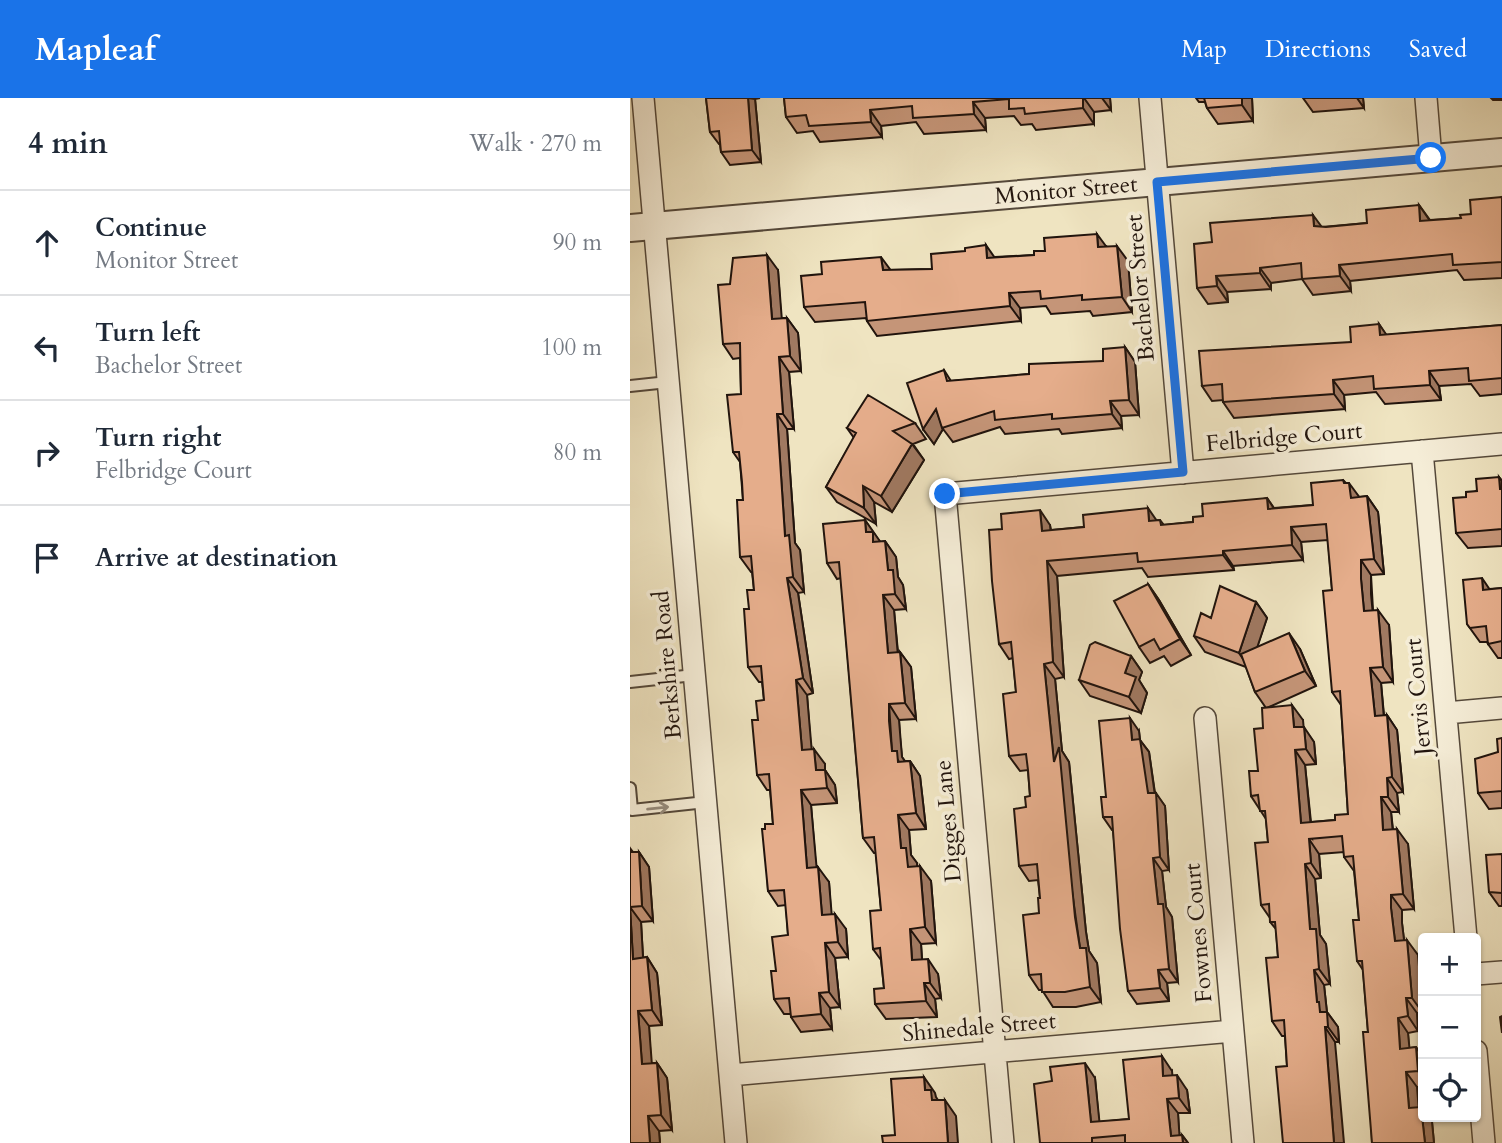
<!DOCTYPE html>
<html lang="en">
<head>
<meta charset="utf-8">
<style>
  :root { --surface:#fff; --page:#f2f2f3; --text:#1f2937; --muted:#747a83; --line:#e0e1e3; --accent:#1a73e8 }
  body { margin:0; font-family:Cardo,serif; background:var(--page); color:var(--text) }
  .controls { position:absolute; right:21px; bottom:21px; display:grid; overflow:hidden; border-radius:7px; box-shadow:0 2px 5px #0004 }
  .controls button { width:63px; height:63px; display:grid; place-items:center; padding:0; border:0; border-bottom:2px solid var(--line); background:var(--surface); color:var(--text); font:35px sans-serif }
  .stop { position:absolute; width:21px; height:21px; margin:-16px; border:5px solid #1a73e8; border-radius:50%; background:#fff }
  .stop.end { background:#1a73e8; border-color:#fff; box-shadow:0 2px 7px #0008 }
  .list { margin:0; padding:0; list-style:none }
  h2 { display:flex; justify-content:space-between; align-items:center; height:91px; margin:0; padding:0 28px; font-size:30px }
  h2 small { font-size:23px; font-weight:400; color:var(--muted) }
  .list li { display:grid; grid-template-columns:46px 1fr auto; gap:21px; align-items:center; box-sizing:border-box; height:105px; padding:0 28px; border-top:2px solid var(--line) }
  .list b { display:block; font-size:26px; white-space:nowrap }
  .list p { margin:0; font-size:23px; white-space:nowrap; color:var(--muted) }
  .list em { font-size:23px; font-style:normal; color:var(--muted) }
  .icon { flex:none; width:38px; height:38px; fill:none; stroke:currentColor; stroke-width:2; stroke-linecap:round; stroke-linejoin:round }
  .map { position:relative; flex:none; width:872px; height:1045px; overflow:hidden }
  header { display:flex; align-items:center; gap:42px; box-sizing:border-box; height:98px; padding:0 35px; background:var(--accent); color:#fff }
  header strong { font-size:33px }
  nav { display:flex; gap:38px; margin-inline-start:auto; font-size:24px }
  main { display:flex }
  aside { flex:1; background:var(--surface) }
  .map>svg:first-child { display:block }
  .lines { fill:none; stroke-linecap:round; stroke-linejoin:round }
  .service-casing { stroke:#54483a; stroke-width:14 }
  .minor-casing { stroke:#54483a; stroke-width:24 }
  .tertiary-casing { stroke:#54483a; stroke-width:30 }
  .service { stroke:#f5edd7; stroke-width:10 }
  .minor { stroke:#f5edd7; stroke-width:21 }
  .tertiary { stroke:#f5edd7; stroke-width:26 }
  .wall { fill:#c59578; stroke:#21140d; stroke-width:2 }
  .shaded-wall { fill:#a07961; stroke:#21140d; stroke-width:2 }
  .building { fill:#e5ad8b; stroke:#21140d; stroke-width:2 }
  .oneway { stroke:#968b7c }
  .route { stroke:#1a73e8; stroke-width:9 }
  .labels { text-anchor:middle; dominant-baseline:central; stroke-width:7; stroke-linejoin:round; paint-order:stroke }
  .street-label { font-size:23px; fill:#21140d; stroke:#f5edd7 }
</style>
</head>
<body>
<header>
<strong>Mapleaf</strong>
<nav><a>Map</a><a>Directions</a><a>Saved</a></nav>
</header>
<main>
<aside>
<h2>4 min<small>Walk · 270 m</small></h2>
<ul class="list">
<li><svg class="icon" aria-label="ahead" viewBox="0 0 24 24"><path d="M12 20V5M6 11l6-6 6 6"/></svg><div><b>Continue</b><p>Monitor Street</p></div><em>90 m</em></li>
<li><svg class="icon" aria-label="left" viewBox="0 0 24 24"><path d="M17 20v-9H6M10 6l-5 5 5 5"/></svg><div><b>Turn left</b><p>Bachelor Street</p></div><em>100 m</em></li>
<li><svg class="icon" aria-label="right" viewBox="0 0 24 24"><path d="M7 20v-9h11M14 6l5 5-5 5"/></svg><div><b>Turn right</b><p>Felbridge Court</p></div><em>80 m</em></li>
<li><svg class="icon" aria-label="arrive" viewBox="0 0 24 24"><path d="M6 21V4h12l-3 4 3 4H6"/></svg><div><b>Arrive at destination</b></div></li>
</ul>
</aside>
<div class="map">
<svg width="872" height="1045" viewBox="0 0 872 1045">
  <rect width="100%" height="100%" fill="#efe4c1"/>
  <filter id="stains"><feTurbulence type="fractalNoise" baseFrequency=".00286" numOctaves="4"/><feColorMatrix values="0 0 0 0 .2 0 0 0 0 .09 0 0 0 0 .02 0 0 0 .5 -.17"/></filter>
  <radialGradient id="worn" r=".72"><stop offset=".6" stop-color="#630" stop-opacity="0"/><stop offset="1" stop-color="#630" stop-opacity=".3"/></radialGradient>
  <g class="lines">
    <defs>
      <path id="service" d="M0,288L38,284
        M0,584L64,577
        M0,690L2,712L76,704"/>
      <path id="minor" d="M13,0L106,1045
        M520,0L553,375
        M796,0L801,60
        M792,353L836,840
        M816,615L872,610
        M575,620L613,1045
        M846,876L872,874
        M846,953L854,1045
        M100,977L603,933
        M373,1045L315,396L872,346"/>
      <path id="tertiary" d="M0,130L872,54"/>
    </defs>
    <!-- service casing -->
    <use href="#service" class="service-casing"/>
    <!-- minor casing -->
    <use href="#minor" class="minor-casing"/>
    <!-- tertiary casing -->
    <use href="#tertiary" class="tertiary-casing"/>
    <!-- service -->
    <use href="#service" class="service"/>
    <!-- minor -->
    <use href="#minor" class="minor"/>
    <!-- tertiary -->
    <use href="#tertiary" class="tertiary"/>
  </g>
  <!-- wall -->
  <path class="wall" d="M76,0H130L125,1L131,64L100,67L91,54L90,46H89L80,34Z
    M154,0H480L481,12L464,14V26L406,32L402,26L391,27L384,18L355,20L356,32L294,36L286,24L251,28L252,39L190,44L183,33L167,35L156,19Z
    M566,0H622L623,23L588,26L577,10L575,4H569Z
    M673,0H733L734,10L683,14Z
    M861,0H872V2H863Z
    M872,99V180L834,182L827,172L720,183L721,193L683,197L672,181L641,185V191L597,194L598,204L578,206L567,190L582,144L692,129L737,125L789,107L800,122L831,120L841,116Z
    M476,148L498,163L502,214L463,218L460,213L421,216L416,208L390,210L391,223L247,238L237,223L236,220L185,224L174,209L192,176L260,172L302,171L365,159L404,157Z
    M148,172L151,220H157L168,235L171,273L159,274L164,331H157L165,445L170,452L174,494L168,495L183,595L177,597L181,652L195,666V672L205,687L207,705L181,707L186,770L199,784L201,816L216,831L218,859L205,860L210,909L200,910L202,931L171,934L161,919V916H154L144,901L146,873L158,837L156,807L148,808L138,793L135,731L143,726L140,692H137L127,677L128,622L134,602L132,584H129L118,569L119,511L124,492L122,474H121L110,459L113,402L110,364L103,354L111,296L110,260L103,261L93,246L100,186Z
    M749,226L756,237L872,227V296L850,298L841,286L809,288L811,302L755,306L746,294L714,297L715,311L604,320L593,304V302L582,303L572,288L721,244Z
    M495,249L505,264L509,317L491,318L492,330L432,336L429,331L375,336L370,329L323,344L313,331L304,346L293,331L314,272L321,283L399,276L473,263Z
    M285,325L296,341L283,346L294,362L262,414L244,404L246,426L207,404L196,389L224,340L217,330Z
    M869,379L872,383V448L838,450L826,435L836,399Z
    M713,382L729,399L737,398L748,414L754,476L741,477L743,512L759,527L763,584L751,585L754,617H757L767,632L773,694L767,695L769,714H761L763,731L778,746L784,811L772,812V825L774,842L788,857L793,915H787L788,933L778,935L779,950L786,949L793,960V989H787L788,1009H791L793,1012V1019H798L802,1024L804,1045H742L738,934L733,872L727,863L729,822L724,773L714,759V754L689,756L691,780L685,781L690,837L696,846L700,886L694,887L697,914L708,929L709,944H705L657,968L655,938H652L642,923L648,859L646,831L640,824V820L631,807L638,744L636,721L621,698L628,673L636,610L625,594L616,569L575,554L564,538L581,520L626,504L637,520L627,549L670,551L686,588L639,609L673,622V629L684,644L686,666L675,667L681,724L705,722L718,716L711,607L702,594V492L698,442L671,444L673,462L603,468L604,472L518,479L512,470L427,478L434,579L425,581L432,653L439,664L456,834L459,853L467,865L471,904L446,909H423L412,892H409L399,877L409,815L410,800L408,782L399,783L389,768L396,709L400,698L398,672L390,673L379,658L386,594L383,560L379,561L369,546L372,431L420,427L421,432L530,422L534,427L563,424L573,418L637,400L644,410L683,407Z
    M235,422L250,444L255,443L266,459L268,479L273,487L276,511L264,512L268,554H270L281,569L286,621L269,622L270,639L272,659L275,663H280L290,678L296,731L279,732L281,757L287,765V768L301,783L306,845L291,846L292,861L308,876L311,900L305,901L307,919L256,921L245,906L254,890L251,862L243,851L251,812L246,755H244L233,740L211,480L207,481L197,465Z
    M518,486L529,502L561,557L541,568L534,558L520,565L509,549Z
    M872,490V560H868L858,546L857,544H850L837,526L860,491Z
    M501,558L512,574L509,582L517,595L511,615L460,598L449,582Z
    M509,633L510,642L519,654L525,695L535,708L539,772L532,773L536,809L542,819L548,884L537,885L539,903L507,906L498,893L483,732H482L473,719L476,699Z
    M872,640V710L859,711L848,695L868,654Z
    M0,750L3,754H9L19,769L23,823L11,824L13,860L17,859L27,875L32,927L19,928L20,948L21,965H27L37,980L42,1032L29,1033L30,1045H0Z
    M872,756V808H869L859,794Z
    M542,973V977L557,992L560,1015H548L549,1037H552L558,1045H410L465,980L469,1024L499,1021Z"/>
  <!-- shaded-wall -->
  <path class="shaded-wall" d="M118,0L125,1L131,64L122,52Z
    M453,0H454L464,14V26L453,10Z
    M472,0H480L481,12Z
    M612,0H622L623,23L612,7Z
    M727,0H733L734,10Z
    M343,4L355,20L356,32L344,16Z
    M240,12L251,28L252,39L241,24Z
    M789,107L800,123H790Z
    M683,117L694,132L684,128Z
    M467,136L478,151L468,149Z
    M356,147L367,163L357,160Z
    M487,148L498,163L502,214L492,199Z
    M137,157L148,172L153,236L142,221Z
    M251,159L262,174L253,172Z
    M709,167L720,183L721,193L710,178Z
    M630,170L641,185V191L630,175Z
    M586,178L597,194L598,204L587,188Z
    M379,195L390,210L391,223L380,208Z
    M157,220L168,235L171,273L160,258Z
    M749,226L760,242L750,237Z
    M495,249L505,264L509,317L499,302Z
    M149,259L159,274L164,331L153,316Z
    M799,273L809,288L811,302L800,287Z
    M703,282L714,297L715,311L704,296Z
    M480,303L491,318L492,330L482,316Z
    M306,311L313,331L304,346L293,331Z
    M147,316L157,331L165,445L170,452L174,494L163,479L155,438Z
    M282,346L294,362L262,414L251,398Z
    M869,379L872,383V394L870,391Z
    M713,382L720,392L719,385L730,400H721L714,385Z
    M233,388L244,404L246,426L234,410Z
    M737,398L748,414L754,476L744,461Z
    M637,400L647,415L638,411Z
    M518,410L529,426L519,423Z
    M410,412L420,427L422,448L412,433Z
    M235,422L254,449V459L236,434Z
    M661,429L671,444L673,462L662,447Z
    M255,443L266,459L268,479L273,487L276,511L265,496L258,472Z
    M593,453L603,468L604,472L593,457Z
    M731,462L741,477V496L744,528L734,513L731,481Z
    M417,463L427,478L434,579L423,564Z
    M157,480L168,495L183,595L173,580Z
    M852,480L862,495L853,492Z
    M518,486L529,502L561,557L550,541Z
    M253,497L264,512L269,570L258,555Z
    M626,504L637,520L620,571L609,555Z
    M748,512L759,527L763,584L753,569Z
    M659,535L670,551L686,588L675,573Z
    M270,554L281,569L286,621L275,605Z
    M501,558L512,574L509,582L517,595L511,615L499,599L495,575Z
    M414,566L425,581L432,653L439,664L456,834L459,853L467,865L471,904L460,889L450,850L424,664Z
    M740,570L751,585L755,633L745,618Z
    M166,582L177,597L183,667L172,652Z
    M259,606L269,622L272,659L278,668L279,679L262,653Z
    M662,607L673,622L675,644L664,629Z
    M757,617L767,632L773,694L762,679Z
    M500,620L509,633L510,642L519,654L526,705V695L535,708L539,772L530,759L518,695L502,642Z
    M674,629L684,644L686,666L676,651Z
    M184,651L195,666V672L205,687L207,705L186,672Z
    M665,652L675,667L682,740L671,725Z
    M280,663L290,678L296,731L286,715Z
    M757,680L767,695L769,714L758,699Z
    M171,692L181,707L188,785L177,770Z
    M751,699L761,714L764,747L753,732Z
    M268,717L279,732L281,757L287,765L288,785L278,769L271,750Z
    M767,731L778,746L784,811L773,796Z
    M679,741L689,756L691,780L681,765Z
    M9,754L19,769L23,823L12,808Z
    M523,760L532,773L536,809L542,819L548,884L539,871L528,806Z
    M675,766L685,781L690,837L696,846L700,886L689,871L680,831Z
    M290,768L301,783L306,845L295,829Z
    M188,769L199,784L203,832L192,817Z
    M761,797L772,812V825L776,858L765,843L761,810Z
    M0,809L11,824L14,876L3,861Z
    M205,816L216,831L218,859L208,844Z
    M280,831L291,846L293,878L282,862Z
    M777,842L788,857L793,915L782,900Z
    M195,845L205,860L210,909L199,894Z
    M17,859L27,875L32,927L22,912Z
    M298,861L308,876L311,900L300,885Z
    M528,872L537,885L539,903L530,890Z
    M684,872L694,887L697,915V914L708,929L709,944L698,929L690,914L687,904Z
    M294,885L305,901L307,919L296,903Z
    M189,895L200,910L202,931L191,916Z
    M776,900L787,915L788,933L778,918Z
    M8,913L19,928L23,981L12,966Z
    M768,920L778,935L781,966L770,951Z
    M695,929L705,944L714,1045H704Z
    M786,949L793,960V981L788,973Z
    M532,958L542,973L544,993L533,978Z
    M27,965L37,980L42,1032L31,1017Z
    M455,965L465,980L471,1039L461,1024Z
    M776,974L787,989L790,1025L779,1010Z
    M547,977L557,992L560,1015L549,1000Z
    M294,979L305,995L306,999L312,1008L313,1018L295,992Z
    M537,1001L548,1015L550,1045L541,1038Z
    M315,1002L326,1018L328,1045H318Z
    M791,1009L793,1012V1019H798L802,1024L804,1045H795Z
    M18,1018L29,1033L30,1045H20Z
    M552,1037L558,1045H553Z"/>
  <!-- building -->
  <path class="building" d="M76,0H118L122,52L91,54L89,33L80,34Z
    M154,0H453V10L395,16L394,10L379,11V1L343,4L344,16L283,20L282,8L240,12L241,24L179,28L176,17L156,19Z
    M574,0H612V7L577,10Z
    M872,99V164L823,167L822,156L709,167L710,178L672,181L671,165L630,170V175L586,178L587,188L567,190L564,146L582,144L580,125L683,117L684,128L696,129L737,125L736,112L789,107L790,123L831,120L830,117L841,116L840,102Z
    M467,136L468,149L487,148L492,199L452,202V197L411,201L410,193L379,195L380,208L237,223L235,204L174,209L171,178L192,176L191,164L251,159L253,172L302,171L301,156L335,153V150L356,147L357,160L404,157V153H415L414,140Z
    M137,157L142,221L157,220L160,258L149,259L153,316H147L155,438L159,437L163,479L157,480L173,580L166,582L172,652L184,651L186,672H195L197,690L171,692L177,770L188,769L192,817L205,816L208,844L195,845L199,894L189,895L191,916L161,919L159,900L144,901L141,873H146L142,839L158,837L154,792L138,793L132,731H135V726H143L139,676L127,677L122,622H128L126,603L134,602L131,568L118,569L114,511H119L117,492H124L121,458L110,459L107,402H113L112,384L109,354H103L97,297L111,296L110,245L93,246L88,187L100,186L103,160Z
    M749,226L750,237L872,227V280L839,283L838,270L799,273L800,287L744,291L743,278L703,282L704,296L593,304L592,286L572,288L569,253L721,244L720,229Z
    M495,249L499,302L480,303L482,316L422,321V316L365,322L364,313L312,330L306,311L293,331L277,285L314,272L317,283L399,276V266L473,263V251Z
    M238,297L285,325L263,333L282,346L251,398L233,388L234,410L196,389L226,335L217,330Z
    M869,379L870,391H872V431L826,435L823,400L836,399V394L847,393L846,381Z
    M713,382L714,385H719L721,400L737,398L744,461L731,462V481L734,513L748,512L753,569L740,570L745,618L757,617L762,679L757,680L758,699H751L753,732L767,731L773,796L761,797V810L765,843L777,842L782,900H776L778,918L768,920L770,951L786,949L788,973L776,974L779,1010L791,1009L795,1045H742L733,934H738L732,863H727L723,822H729L723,758L714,759L712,738L679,741L681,765L675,766L680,831H686L689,871L684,872L687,904H689L690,914H697L698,929H695L704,1045H653L646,969L657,968L654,922L642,923L636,860L648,859L645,824H640L639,806L631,807L625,745L638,744L635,713H630L628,697L621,698L619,673H628L624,631L633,630L632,610L662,607L664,629H674L676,651L665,652L671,725L705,722V717L718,716L710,593L702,594L693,493L702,492L696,426L661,429L662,447L593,453V457L508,464L507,455L417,463L423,564L414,566L424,664L429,649L445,819L450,850H456L460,889L435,894H412L411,876L399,877L393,817L409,815L408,800H410L407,766L389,768L384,711L396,709L395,699L400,698L398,672L396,656L379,658L373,596L386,594L381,544L369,546L362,483L359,432L372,431L371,416L410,412L412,433L454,429L453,417L518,410L519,423L530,422L531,427L563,424V419L573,418L572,406L637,400L638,411L683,407L681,385Z
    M235,422L236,434H243V444L255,443L258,472H263L265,496L253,497L258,555L270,554L275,605L259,606V623L262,653H267L268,664L280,663L286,715L268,717L271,750H276L278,769L290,768L295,829L280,831L282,862L298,861L300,885H294L296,903L245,906L244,891L254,890L250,850L243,851L240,813L251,812L244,739L233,740L209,464L197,465L193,426Z
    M852,480L853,492L872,490V543L858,546L856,528L840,530L837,526L833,482Z
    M518,486L550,541L530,552L524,541L509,549L484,503Z
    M590,488L626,504L609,555L564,538L571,515L581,520Z
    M659,535L675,573L625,594L611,556Z
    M465,544L501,558L495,575L506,579L499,599L449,582L460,547Z
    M500,620L502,642L510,641L518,695H526L530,759L523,760L528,806H533L539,871L528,872L530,890L498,893L490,831L482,719H473L471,699H476L469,623Z
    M872,640V693L848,695L845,661L868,654L867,641Z
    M0,754H9L12,808L0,809Z
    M872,756V795L859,794L856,757Z
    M0,810L3,861L17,859L22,912L8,913L12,966L27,965L31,1017L18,1018L20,1045H0Z
    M872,918V935L870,919Z
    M532,958L533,978L547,977L549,1000L537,1001L541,1038L552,1037L553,1045H495V1037L462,1040V1045H410L404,986L422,983L420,969L455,965L461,1024L499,1021L493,962Z
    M294,979L295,992H301L302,1002H315L318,1045H253L252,1038L265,1037L261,981Z"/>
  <!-- one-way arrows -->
  <defs><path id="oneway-shaft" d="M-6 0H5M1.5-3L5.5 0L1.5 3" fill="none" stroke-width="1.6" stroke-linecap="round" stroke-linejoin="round" transform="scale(1.75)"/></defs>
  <use class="oneway" href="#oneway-shaft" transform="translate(28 710) rotate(-6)"/>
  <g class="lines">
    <!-- route -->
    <path class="route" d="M315,396L553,374L527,84L801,60"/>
  </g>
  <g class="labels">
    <!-- street labels -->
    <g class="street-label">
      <text transform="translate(436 92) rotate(-5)">Monitor Street</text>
      <text transform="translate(510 190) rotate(-95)">Bachelor Street</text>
      <text transform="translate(654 339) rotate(-5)">Felbridge Court</text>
      <text transform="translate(37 567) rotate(-95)">Berkshire Road</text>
      <text transform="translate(788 599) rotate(-95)">Jervis Court</text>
      <text transform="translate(318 723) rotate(-95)">Digges Lane</text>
      <text transform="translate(568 835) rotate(-95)">Fownes Court</text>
      <text transform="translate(349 929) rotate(-5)">Shinedale Street</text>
    </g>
  </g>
  <rect width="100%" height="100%" filter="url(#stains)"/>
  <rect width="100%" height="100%" fill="url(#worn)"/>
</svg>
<div class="controls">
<button>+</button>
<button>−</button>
<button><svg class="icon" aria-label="locate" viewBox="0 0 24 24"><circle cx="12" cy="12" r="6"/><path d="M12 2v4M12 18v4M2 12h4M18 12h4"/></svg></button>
</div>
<div class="stop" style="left:801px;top:60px"></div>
<div class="stop end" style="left:315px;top:396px"></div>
</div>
</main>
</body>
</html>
